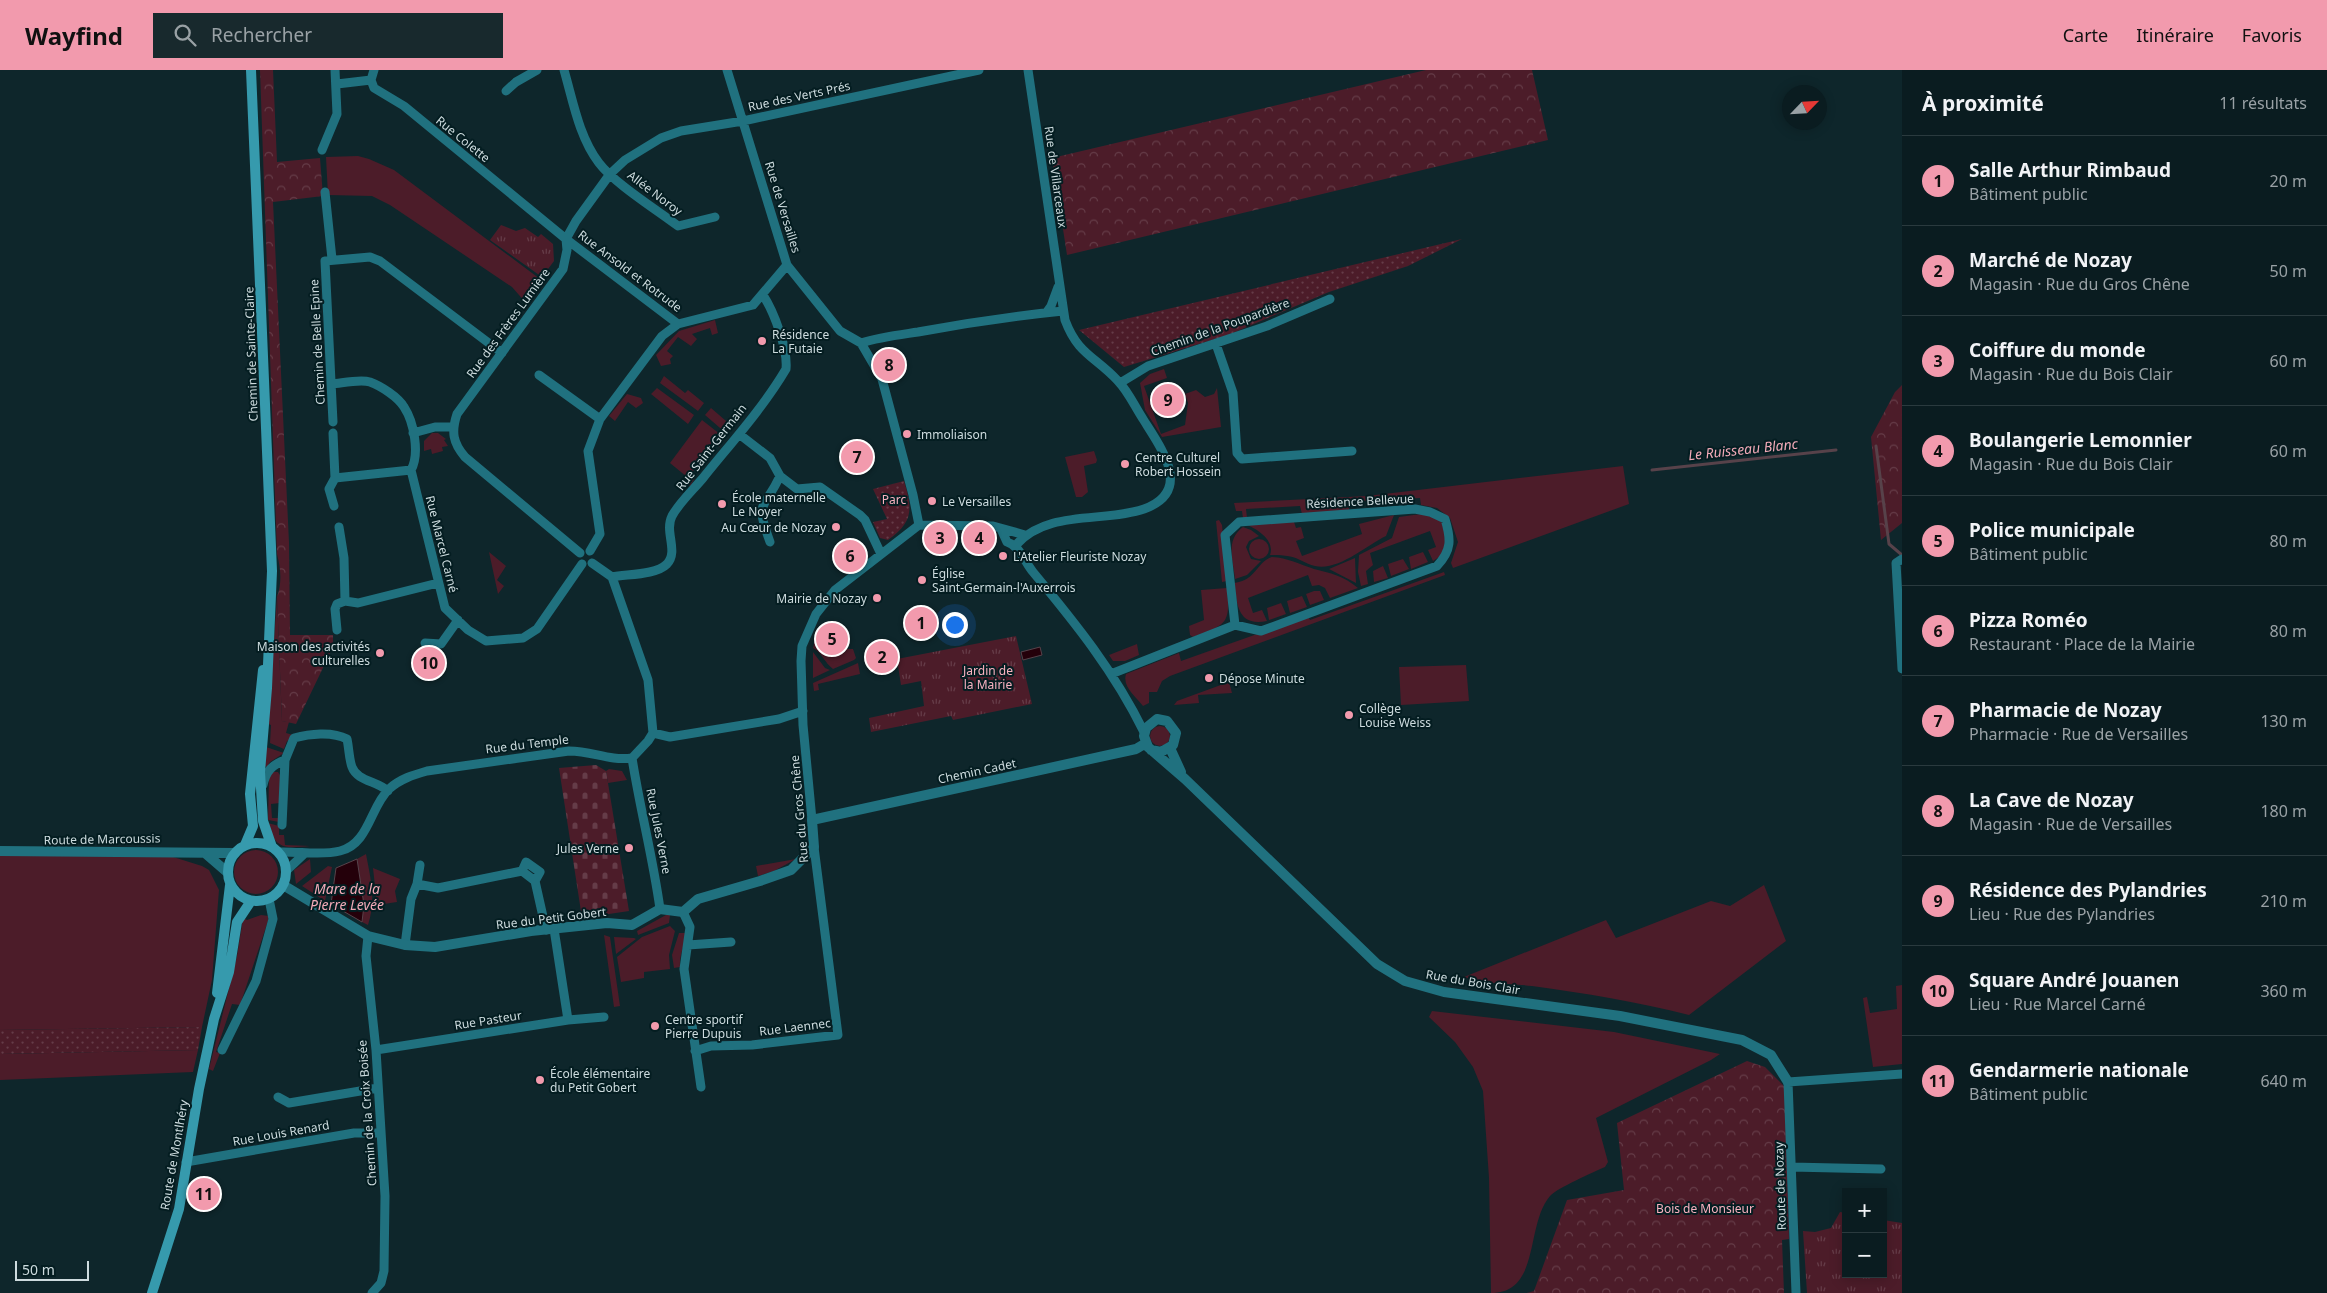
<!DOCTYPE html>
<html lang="fr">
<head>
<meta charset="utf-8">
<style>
  :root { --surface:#0a1c20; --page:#18292d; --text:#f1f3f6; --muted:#99a1a5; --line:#2a3a3e; --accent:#f29aad }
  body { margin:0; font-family:"Noto Sans",sans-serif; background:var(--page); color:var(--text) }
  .controls { position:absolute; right:15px; bottom:15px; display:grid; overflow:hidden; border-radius:0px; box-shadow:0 2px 12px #0003 }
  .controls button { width:45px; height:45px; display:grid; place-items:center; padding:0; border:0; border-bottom:1px solid var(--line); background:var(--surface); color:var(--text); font:25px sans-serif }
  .compass { position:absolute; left:1782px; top:15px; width:45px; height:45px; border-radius:50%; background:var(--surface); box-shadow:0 2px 12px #0003; rotate:65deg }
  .scale { position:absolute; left:15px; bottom:12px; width:74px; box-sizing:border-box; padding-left:5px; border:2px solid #cddbde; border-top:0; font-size:14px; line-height:18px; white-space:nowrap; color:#cddbde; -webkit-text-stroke:4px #041d21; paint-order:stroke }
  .you { position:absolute; left:954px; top:554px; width:18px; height:18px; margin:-12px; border:4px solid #fff; border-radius:50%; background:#1a73e8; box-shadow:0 0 0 8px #1a73e833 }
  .badge { display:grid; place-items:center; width:32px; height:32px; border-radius:50%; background:var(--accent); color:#111; font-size:16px; font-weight:700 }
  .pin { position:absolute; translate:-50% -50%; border:2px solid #fff; box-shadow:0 1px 5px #0006 }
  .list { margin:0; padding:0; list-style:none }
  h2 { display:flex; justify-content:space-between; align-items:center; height:65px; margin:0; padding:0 20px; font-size:21px }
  h2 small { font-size:16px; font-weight:400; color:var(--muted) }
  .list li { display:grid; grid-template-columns:32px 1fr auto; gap:15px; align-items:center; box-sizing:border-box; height:90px; padding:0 20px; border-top:1px solid var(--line) }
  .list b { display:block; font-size:19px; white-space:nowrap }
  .list p { margin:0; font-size:16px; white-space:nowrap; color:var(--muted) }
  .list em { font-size:16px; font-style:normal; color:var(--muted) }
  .icon { flex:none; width:28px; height:28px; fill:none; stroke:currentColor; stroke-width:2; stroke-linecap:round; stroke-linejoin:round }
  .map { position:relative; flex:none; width:1902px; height:1223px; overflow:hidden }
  header { display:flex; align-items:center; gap:30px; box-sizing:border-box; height:70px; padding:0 25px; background:var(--accent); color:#111 }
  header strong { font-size:24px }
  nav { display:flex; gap:28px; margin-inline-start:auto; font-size:18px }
  .search { width:350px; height:45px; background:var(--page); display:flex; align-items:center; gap:12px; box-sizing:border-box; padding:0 18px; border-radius:0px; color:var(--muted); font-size:19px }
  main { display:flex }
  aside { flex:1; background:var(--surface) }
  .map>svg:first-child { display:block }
  .grass { fill:#4c1c29 }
  .forest { fill:url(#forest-crowns) }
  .cemetery { fill:url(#cemetery-stones) }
  .park { fill:url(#park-tufts) }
  .garden { fill:url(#garden-dots) }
  .water { fill:#24000a; stroke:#57424a }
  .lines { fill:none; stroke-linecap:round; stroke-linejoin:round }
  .stream { stroke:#57424a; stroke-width:3 }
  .minor { stroke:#20717f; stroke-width:9 }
  .tertiary { stroke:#20717f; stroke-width:10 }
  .secondary { stroke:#369aad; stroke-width:10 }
  .poi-dot { fill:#f29aad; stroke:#041d21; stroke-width:2 }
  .labels { text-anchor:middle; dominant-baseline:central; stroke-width:4; stroke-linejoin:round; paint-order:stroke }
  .street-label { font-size:12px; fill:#cddbde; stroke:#041d21 }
  .poi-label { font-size:12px; fill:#cddbde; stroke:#041d21; text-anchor:start }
  .park-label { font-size:12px; fill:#fab2c0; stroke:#041d21 }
  .water-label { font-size:14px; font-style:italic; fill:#f2aab8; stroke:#041d21 }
</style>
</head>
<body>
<header>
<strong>Wayfind</strong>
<div class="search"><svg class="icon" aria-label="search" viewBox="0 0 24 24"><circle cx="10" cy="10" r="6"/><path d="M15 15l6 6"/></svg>Rechercher</div>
<nav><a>Carte</a><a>Itinéraire</a><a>Favoris</a></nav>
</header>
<main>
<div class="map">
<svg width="1902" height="1223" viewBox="0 0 1902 1223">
  <defs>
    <pattern id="forest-crowns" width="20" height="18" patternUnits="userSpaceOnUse" patternTransform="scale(1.25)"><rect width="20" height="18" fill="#4c1c29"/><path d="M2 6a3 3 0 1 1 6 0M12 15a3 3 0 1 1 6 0" fill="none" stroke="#653c48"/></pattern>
    <pattern id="cemetery-stones" width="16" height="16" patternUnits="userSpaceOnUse" patternTransform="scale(1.25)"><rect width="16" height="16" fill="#4c1c29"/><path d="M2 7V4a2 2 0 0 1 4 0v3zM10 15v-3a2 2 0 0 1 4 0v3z" fill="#653c48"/></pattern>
    <pattern id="park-tufts" width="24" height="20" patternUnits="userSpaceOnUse" patternTransform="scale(1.25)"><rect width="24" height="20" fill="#4c1c29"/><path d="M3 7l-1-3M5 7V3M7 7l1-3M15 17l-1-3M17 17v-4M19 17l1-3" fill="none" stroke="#653c48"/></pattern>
    <pattern id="garden-dots" width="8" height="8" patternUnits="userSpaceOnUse" patternTransform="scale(1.25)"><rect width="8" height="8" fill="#4c1c29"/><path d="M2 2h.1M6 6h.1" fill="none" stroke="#653c48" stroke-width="1.8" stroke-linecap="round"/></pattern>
  </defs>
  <rect width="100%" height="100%" fill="#0e262b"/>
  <!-- grass -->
  <path class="grass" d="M358,86L369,89L394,100L544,212L526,233L512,217L390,135L372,126L328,125L326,87Z
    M715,250L718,263L712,265L710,258L692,264L697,269L691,276L678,267L667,281L673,286L670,289L671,294L661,296L656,285L679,261Z
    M1164,299L1167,308L1144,316L1161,364L1185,355L1188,333L1185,324L1196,320L1205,327L1214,324L1217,318L1221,357L1162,367L1145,340L1140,313L1150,304Z
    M664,306L685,323L688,320L704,333L698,341L660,313Z
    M657,318L694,345L688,354L651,324Z
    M627,324L641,328L643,333L636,338L628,332L615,351L609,346Z
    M711,338L733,357L727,364L705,345Z
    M702,350L725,368L719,377L715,368L693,399L695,408L690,416L684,411L687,407L670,393Z
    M432,363H438L446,369L444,370L448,376L442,377L443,381L432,384L431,379L424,381V371Z
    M1094,381L1097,390L1096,393L1084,396L1088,422L1082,427H1076L1065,387Z
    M1623,396L1629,434L1453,498L1451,493L1458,472L1450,448L1437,438L1421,435L1420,428L1349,432V440L1302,444L1300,436L1246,439L1247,448H1243L1242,441H1236L1234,433L1367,426Z
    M1421,444C1449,450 1450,459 1442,485L1433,491L1428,480L1436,477L1430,461L1370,483L1373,495L1366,501L1368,514L1361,516L1358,502L1359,485L1392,468L1399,447Z
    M1394,445L1386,466C1365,476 1339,501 1315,496C1310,495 1305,492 1300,490C1290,485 1280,485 1270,485C1275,471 1259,460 1247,455L1294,452L1296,458L1301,457L1304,468L1296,471L1302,486L1362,464L1359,454Z
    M1219,450L1222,455L1227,511L1222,512L1216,451Z
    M1243,457L1251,460L1259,466L1249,471L1246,477L1251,489L1261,491L1247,505L1235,509C1233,490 1225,470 1243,457Z
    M1249 479a10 10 0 1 1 20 0a10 10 0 1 1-20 0Z
    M489,482L506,496L497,510L504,516L498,524Z
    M1423,482L1428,492L1411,499L1409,487Z
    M1272,487C1288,488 1299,494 1314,499C1330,503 1344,506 1358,518L1330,528L1325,518L1319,515L1312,516L1308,505L1248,528L1253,543L1262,540L1267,551C1238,557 1237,535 1234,513C1257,510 1256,492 1272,487Z
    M1355,488L1356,513L1329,499Z
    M1403,489L1409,499L1391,506L1388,494Z
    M1383,496L1388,508L1374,512L1373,501Z
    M1444,502L1445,505L1170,606L1162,611L1157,622H1149V633L1143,636C1136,627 1122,617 1126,604L1179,583L1181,591L1308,546L1310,550Z
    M1227,518C1231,554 1226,555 1193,567L1190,565L1189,556L1204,550L1201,520Z
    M1314,521H1320L1324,530L1310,535L1306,524Z
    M1302,526L1307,537L1290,543L1287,531Z
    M277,527L282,651L289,652L286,663L293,665L290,670L287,671L284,679L270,673L271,655L268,654Z
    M1281,533L1286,544L1269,550L1267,538Z
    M816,565L844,583L847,579H853L856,588L854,590L833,599C825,593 822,583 813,578Z
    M1137,574L1139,585L1125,591H1113L1109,585Z
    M813,582L825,598L830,600L813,608Z
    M858,593L860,604L818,614L819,620L814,621L813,613Z
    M1466,595L1469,631L1401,635L1399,597Z
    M1229,612L1232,623L1198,625L1199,633L1174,635L1177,631Z
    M1150 666a10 10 0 1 1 20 0a10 10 0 1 1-20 0Z
    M266,677L284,683L270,692L267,697L265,696Z
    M609,699L622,701L627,710L608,713L606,701Z
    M272,702H278L281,707L280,733L271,734L272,748H279V752L268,750L269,707Z
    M268,753L279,756V765H284L285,775L310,776C287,778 275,781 268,753Z
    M234 802a22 22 0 1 1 44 0a22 22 0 1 1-44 0Z
    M366,784C371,810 376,830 368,855L362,852L364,835L357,789Z
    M0,786H170L202,796L209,800L219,820L212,910L202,957L0,960Z
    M310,789L311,802L296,814L294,800Z
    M796,789L774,801L758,806L756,796Z
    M328,796L332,797L325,831L302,816Z
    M373,798L400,809L395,821L397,832L377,835Z
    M1764,815L1786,871L1689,945C1638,932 1584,923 1532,916C1509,913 1486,915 1464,907L1606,850L1616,868L1711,831L1730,836Z
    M261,845L269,846L268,851L240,935L232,934L216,982L220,983L213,1001L209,999L237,886L243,848L247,850Z
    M666,845H670L669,853L638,865L637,861Z
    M670,856L675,861L669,885L670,899L644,902V908L621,912L617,887L642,867Z
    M679,863H686C685,875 679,885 680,897L674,898L672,885Z
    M604,865L610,867L620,936L614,937Z
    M614,867L634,868L636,869L616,884Z
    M1902,915V994L1873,997L1863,928L1867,927L1870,943L1897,939L1896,916Z
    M1432,941L1614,962L1720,984L1711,990L1596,1048L1608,1092L1605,1097C1594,1102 1557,1118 1550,1126C1525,1155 1541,1223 1491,1223L1489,1108L1483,1021L1473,997L1455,972L1429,947Z
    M198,980L193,1002L0,1010V984Z"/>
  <!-- forest -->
  <path class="forest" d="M260,0H273L277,92L320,88L323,126L273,132L289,473L290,565H333V577L296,654L282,651L277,527C282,513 281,499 277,484Z
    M1426,0H1532L1548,70L1067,185L1052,88Z
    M1902,315V453L1881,470L1871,367L1895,322Z
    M1747,991L1765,997L1785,1017L1789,1169L1782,1170L1784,1223H1527L1534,1221L1567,1130L1624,1120L1617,1053Z"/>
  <!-- cemetery -->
  <path class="cemetery" d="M596,695L606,701L629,841L582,848L559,698Z"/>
  <!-- park -->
  <path class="park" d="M501,155L516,161L525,158L538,167L541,164L553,174L554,191L542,207L490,170Z
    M1016,566L1032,634L953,650L951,646L871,662L869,648L924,636L921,611L901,615L897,589Z
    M1840,1142L1846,1143V1204H1883V1150L1902,1153V1223H1807L1803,1161L1815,1162L1831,1158Z"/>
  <!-- garden -->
  <path class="garden" d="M1462,169L1408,196L1329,222L1228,265L1124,297L1079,260Z
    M904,411C913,440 913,452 888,470L880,468L873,452L887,449L873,419Z
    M202,957L198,980L0,984V960Z"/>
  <!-- water -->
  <path class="water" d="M1040,577L1042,585L1023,590L1021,582Z
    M357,789L364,835L362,852L331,834L336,798Z"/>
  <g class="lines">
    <!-- stream -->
    <path class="stream" d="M1876,376L1889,474L1902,485
      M1652,400L1836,380"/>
    <!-- minor -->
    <path class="minor" d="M564,0C573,31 579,67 599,93C614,113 657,140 678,156L715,147
      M727,0L787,195L840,261L861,273L882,309L913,425L919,455
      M371,10L374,0
      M337,14L371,10L374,18L404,36L566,169L678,254
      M506,21L516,12L537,0
      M322,80L337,44L335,0
      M325,122L332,189
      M1046,243L1051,236L1058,217
      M861,273C880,267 898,265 918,262C966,253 1014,246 1063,241
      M1216,274L1233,323L1237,383L1242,389L1352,381
      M539,305L600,349
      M1120,313L1148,296L1267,256L1330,229
      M332,314C343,313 360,309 370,312C381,316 398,327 404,337C414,352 420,384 411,400
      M333,352L325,191L370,187L380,191L502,283
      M333,363L335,408L329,419L334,436
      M413,363L435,357H453
      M739,364L770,388L780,406L797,419L820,417L860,445L865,450L881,484
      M411,400L445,538L468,560L486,571L523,568L537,559L582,494
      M335,408L411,400
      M339,457L344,488L345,531
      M1001,459L1007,472C1020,476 1024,491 1033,502C1076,554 1114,601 1144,662
      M770,472C754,429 764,441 780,406
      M1016,475C1048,439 1104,453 1144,439C1194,421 1161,378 1143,349C1135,337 1128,321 1118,311C1095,286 1078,285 1065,250L1028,0
      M590,481L600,464L588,381L600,349L662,266L678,254L753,235L787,195
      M580,483L465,387C453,373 451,362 457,344L563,199L567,180L566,169L576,151L610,104L625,90L661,68L681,61L743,51L979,0
      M1902,489L1896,493L1902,599
      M592,493L612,507L648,610L653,663
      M612,507C628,504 656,505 667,494C679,481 664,462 672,446C679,433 693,420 703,408C731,373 763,338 786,299C788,279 774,242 763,225
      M345,531L358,533L438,513
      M337,560L335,539L337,534L345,531
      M425,573L441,574L458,550
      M1111,604L1235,555L1261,561L1437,496C1452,480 1451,469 1445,449L1430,442L1415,439L1239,452L1225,465L1235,555
      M632,688C640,739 653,788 660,839
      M263,715C266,701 272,695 285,690
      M812,750L803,655L801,591L802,576L816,544L835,520L919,455L993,456L1025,465
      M282,755L285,690L294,668C309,664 332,661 347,669C349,678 349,689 352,697C357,711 377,711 388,721
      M278,782C299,781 320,786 340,781C369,774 370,737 389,719C400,709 413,705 427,701L569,681C593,681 608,691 632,688L648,671L653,663L670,667L779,649L803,641
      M286,801L304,784
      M522,801L526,792L540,802L535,811
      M417,814L420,795
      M683,842L690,857L684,899L701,1017
      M554,859L568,950
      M368,866L366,886L376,980L385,1126L384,1201L381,1213L372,1223
      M405,875L411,829L417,814L438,818L522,801L535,811L546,860
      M688,875L731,872
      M222,980L256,911L273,849L269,829
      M376,980L568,950L604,947
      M695,981L711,976L752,975L838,965L814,777
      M278,1027L289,1033L378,1018
      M186,1092L354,1063H381
      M1791,1097L1881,1099
      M1796,1223L1788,1012L1902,1004"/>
    <!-- tertiary -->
    <path class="tertiary" d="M1170,678L1181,702
      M1151,680L1161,682L1173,675L1176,663L1167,651L1157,649L1146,658L1144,666L1148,677L1185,709L1377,894L1405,911L1444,922L1620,946L1742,970L1771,985L1788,1012
      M0,781L235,783
      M205,783L227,802
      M283,815L368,866L405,875L435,877L531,861L607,853L632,855L660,839L683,842L698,829L760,811L791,800L814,777L812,750L1136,679L1146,673"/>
    <!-- secondary -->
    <path class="secondary" d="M251,0L272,501L267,618L260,702L263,751L272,777
      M228 802a29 29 0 1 1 58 0a29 29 0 1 1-58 0Z
      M245,775L253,756L250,724L263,600
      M217,923L230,815
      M152,1223L179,1139L199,1019L214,949L229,902L237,852L251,831"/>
  </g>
  <!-- markers -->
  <g class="poi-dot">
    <circle cx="762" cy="271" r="5"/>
    <circle cx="907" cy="364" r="5"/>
    <circle cx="1125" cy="394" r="5"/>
    <circle cx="932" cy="431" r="5"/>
    <circle cx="722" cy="434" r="5"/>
    <circle cx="836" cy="457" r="5"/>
    <circle cx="1003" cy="486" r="5"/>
    <circle cx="922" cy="510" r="5"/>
    <circle cx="877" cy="528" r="5"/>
    <circle cx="380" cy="583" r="5"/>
    <circle cx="1209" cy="608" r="5"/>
    <circle cx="1349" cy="645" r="5"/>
    <circle cx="629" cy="778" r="5"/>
    <circle cx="655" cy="956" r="5"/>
    <circle cx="540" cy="1010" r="5"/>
  </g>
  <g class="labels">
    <!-- street labels -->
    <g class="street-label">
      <text transform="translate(799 26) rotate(-12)">Rue des Verts Prés</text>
      <text transform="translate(463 69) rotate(39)">Rue Colette</text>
      <text transform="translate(1056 107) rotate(82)">Rue de Villarceaux</text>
      <text transform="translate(655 123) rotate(37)">Allée Noroy</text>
      <text transform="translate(783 137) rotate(73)">Rue de Versailles</text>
      <text transform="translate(630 201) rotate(37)">Rue Ansold et Rotrude</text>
      <text transform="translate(508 253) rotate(-54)">Rue des Frères Lumière</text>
      <text transform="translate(1220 257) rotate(-20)">Chemin de la Poupardière</text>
      <text transform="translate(317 272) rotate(-93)">Chemin de Belle Epine</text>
      <text transform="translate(251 284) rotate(-92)">Chemin de Sainte-Claire</text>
      <text transform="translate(711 377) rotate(-52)">Rue Saint-Germain</text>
      <text transform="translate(1360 431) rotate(-3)">Résidence Bellevue</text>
      <text transform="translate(442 474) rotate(76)">Rue Marcel Carné</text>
      <text transform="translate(527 674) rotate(-7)">Rue du Temple</text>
      <text transform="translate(977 701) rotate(-12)">Chemin Cadet</text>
      <text transform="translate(799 739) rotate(-95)">Rue du Gros Chêne</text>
      <text transform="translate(659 761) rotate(79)">Rue Jules Verne</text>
      <text transform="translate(102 769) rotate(-1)">Route de Marcoussis</text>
      <text transform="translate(551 848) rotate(-7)">Rue du Petit Gobert</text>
      <text transform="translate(1473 912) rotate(10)">Rue du Bois Clair</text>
      <text transform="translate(488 950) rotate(-9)">Rue Pasteur</text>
      <text transform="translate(795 957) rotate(-7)">Rue Laennec</text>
      <text transform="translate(367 1043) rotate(-94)">Chemin de la Croix Boisée</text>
      <text transform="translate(281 1063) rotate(-10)">Rue Louis Renard</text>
      <text transform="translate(174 1085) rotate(-80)">Route de Montlhéry</text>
      <text transform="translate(1780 1116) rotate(-92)">Route de Nozay</text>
    </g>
    <!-- poi labels -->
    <g class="poi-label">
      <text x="772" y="264">Résidence<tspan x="772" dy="14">La Futaie</tspan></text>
      <text x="917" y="364">Immoliaison</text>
      <text x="1135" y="387">Centre Culturel<tspan x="1135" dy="14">Robert Hossein</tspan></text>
      <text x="732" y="427">École maternelle<tspan x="732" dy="14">Le Noyer</tspan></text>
      <text x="942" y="431">Le Versailles</text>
      <text x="826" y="457" text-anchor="end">Au Cœur de Nozay</text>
      <text x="1013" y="486">L'Atelier Fleuriste Nozay</text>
      <text x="932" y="503">Église<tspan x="932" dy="14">Saint-Germain-l'Auxerrois</tspan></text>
      <text x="867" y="528" text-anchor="end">Mairie de Nozay</text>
      <text x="370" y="576" text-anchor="end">Maison des activités<tspan x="370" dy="14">culturelles</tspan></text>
      <text x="1219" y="608">Dépose Minute</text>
      <text x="1359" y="638">Collège<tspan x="1359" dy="14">Louise Weiss</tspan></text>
      <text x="619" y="778" text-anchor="end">Jules Verne</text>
      <text x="665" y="949">Centre sportif<tspan x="665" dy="14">Pierre Dupuis</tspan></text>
      <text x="550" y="1003">École élémentaire<tspan x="550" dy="14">du Petit Gobert</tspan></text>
    </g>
    <!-- park labels -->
    <g class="park-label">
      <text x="894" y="429">Parc</text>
      <text x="988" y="600">Jardin de<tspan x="988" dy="14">la Mairie</tspan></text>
      <text x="1705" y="1138">Bois de Monsieur</text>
    </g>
    <!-- water labels -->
    <g class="water-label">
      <text transform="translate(1743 379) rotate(-6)">Le Ruisseau Blanc</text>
      <text x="347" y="818">Mare de la<tspan x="347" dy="16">Pierre Levée</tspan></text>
    </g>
  </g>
</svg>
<div class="controls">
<button>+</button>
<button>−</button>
</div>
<svg class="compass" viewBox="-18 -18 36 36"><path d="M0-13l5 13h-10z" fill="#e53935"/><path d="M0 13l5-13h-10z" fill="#99a1a5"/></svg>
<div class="scale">50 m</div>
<div class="you"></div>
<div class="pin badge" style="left:921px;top:553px">1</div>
<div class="pin badge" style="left:882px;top:587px">2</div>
<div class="pin badge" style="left:940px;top:468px">3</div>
<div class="pin badge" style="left:979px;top:468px">4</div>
<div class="pin badge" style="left:832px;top:569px">5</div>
<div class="pin badge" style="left:850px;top:486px">6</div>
<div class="pin badge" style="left:857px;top:387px">7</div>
<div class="pin badge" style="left:889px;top:295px">8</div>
<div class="pin badge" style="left:1168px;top:330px">9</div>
<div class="pin badge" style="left:429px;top:593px">10</div>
<div class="pin badge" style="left:204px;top:1124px">11</div>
</div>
<aside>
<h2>À proximité<small>11 résultats</small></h2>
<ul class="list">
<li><span class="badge">1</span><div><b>Salle Arthur Rimbaud</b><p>Bâtiment public</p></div><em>20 m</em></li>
<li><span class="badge">2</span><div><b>Marché de Nozay</b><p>Magasin · Rue du Gros Chêne</p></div><em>50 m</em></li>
<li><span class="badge">3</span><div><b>Coiffure du monde</b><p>Magasin · Rue du Bois Clair</p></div><em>60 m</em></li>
<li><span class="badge">4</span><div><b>Boulangerie Lemonnier</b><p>Magasin · Rue du Bois Clair</p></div><em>60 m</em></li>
<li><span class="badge">5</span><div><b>Police municipale</b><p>Bâtiment public</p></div><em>80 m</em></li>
<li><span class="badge">6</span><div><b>Pizza Roméo</b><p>Restaurant · Place de la Mairie</p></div><em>80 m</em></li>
<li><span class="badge">7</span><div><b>Pharmacie de Nozay</b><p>Pharmacie · Rue de Versailles</p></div><em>130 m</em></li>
<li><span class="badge">8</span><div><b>La Cave de Nozay</b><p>Magasin · Rue de Versailles</p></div><em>180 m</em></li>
<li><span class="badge">9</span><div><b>Résidence des Pylandries</b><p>Lieu · Rue des Pylandries</p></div><em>210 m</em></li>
<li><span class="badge">10</span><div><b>Square André Jouanen</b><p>Lieu · Rue Marcel Carné</p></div><em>360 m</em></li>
<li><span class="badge">11</span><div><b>Gendarmerie nationale</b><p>Bâtiment public</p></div><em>640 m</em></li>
</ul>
</aside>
</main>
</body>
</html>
